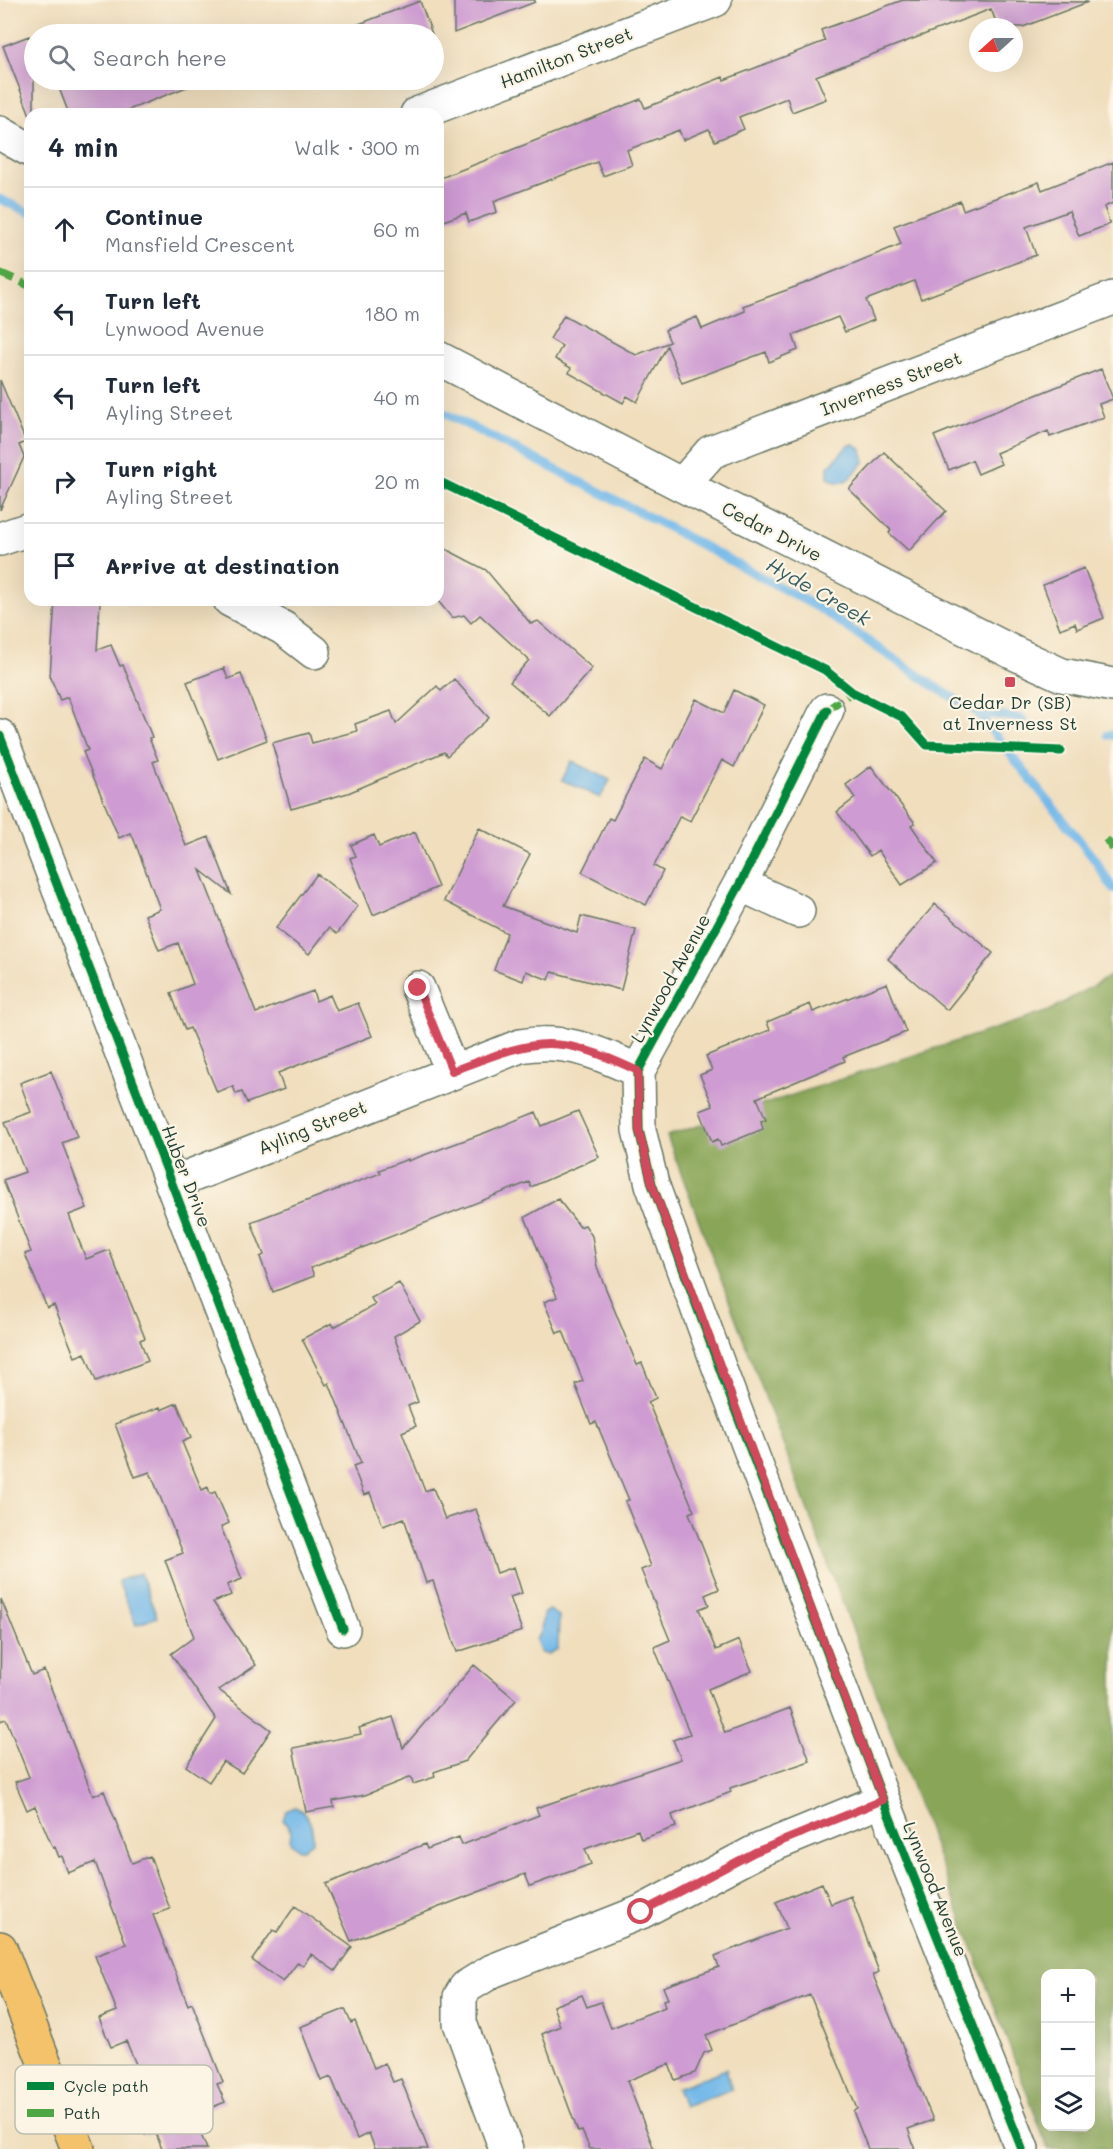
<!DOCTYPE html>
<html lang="en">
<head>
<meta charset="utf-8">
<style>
  :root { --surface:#fff; --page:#f6f6f7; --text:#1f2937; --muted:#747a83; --line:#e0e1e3 }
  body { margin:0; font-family:Mali,sans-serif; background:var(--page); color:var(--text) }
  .controls { position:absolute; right:18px; bottom:18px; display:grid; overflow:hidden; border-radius:12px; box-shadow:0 6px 24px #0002 }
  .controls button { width:54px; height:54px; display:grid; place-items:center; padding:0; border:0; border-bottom:2px solid var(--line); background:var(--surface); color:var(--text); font:30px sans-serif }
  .compass { position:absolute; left:969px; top:18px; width:54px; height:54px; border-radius:50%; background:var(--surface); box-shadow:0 6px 24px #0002; rotate:249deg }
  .stop { position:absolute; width:18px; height:18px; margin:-14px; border:4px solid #d1495b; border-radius:50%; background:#fff }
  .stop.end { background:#d1495b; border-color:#fff; box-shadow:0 2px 6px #0008 }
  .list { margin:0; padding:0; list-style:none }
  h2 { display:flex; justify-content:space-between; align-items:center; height:78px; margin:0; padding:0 24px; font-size:26px }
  h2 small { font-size:20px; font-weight:400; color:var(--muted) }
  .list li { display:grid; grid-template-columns:39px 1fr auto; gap:18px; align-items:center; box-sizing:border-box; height:84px; padding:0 24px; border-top:2px solid var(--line) }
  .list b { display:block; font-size:22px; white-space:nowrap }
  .list p { margin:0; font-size:20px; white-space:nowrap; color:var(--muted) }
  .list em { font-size:20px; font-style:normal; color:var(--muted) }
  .icon { flex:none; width:33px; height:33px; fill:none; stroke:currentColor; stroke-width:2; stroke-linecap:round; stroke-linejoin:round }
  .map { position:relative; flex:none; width:1113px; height:2149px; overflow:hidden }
  .search { position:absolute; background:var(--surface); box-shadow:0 6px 24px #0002; left:24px; top:24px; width:420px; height:66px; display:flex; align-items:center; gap:15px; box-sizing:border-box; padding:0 21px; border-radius:33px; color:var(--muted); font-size:22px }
  .panel { position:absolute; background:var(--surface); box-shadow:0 6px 24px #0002; left:24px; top:108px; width:420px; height:498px; border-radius:18px }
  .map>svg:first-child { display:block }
  .forest { fill:#89a659; stroke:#547246; stroke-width:1.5; fill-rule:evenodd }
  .water { fill:#72b8e9; stroke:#487a8e; stroke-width:1.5 }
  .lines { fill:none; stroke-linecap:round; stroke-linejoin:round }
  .stream { stroke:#72b8e9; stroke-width:9 }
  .building { fill:#ce9bd2 }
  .minor-casing { stroke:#687564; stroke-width:36 }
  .major-casing { stroke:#687564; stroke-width:36 }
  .minor { stroke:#fff; stroke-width:33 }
  .major { stroke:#f4c26a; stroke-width:33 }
  .quiet { stroke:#4fa644; stroke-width:8; stroke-dasharray:15 8; stroke-linecap:butt }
  .cycleway-casing { stroke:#fcf5e5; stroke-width:13 }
  .cycleway { stroke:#00873e; stroke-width:9 }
  .route { stroke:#d1495b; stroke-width:8 }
  .poi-dot { fill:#d1495b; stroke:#fcf5e5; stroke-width:2 }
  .labels { text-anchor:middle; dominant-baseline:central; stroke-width:4.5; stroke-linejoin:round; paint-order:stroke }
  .street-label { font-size:18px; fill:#1f3d34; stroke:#fcf5e5 }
  .poi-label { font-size:18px; fill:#1f3d34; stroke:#fcf5e5 }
  .water-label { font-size:20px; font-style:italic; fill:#345c61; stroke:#fcf5e5 }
  .key { fill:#fcf5e5; stroke:#babeb0; stroke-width:1.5 }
  .key-label { font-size:16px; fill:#1f3d34 }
</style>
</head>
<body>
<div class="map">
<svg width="1113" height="2149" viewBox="0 0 1113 2149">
  <rect width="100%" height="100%" fill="#fcf5e5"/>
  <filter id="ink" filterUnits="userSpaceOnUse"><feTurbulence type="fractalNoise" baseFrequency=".0167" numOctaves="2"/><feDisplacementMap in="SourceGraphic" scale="12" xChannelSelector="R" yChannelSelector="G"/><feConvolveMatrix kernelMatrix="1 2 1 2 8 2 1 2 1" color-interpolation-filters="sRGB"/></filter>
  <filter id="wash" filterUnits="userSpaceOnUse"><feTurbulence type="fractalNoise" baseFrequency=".008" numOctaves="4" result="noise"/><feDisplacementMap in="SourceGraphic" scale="24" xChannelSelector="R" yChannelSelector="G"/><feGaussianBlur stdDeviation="1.35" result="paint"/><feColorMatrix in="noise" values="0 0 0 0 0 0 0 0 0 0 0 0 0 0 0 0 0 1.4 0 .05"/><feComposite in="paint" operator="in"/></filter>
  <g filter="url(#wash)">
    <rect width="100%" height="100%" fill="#f0debd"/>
    <!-- forest -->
    <path class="forest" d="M1113,974V2149H1048L667,1136L1049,1011ZM1046,1974H1090V2126H1046Z"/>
    <!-- water -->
    <path class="water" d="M854,444L862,450L865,461C854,473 844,492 828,477V467L848,446Z
      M572,761L610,780L600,798L562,780Z
      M140,1573L157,1617L136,1625L118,1581Z
      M550,1610L559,1617L558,1649L547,1655L540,1652L536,1640L541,1633L543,1614Z
      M295,1807C309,1813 313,1826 313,1841L303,1849H298L290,1842L291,1831L283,1820L286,1811Z
      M726,2069L732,2089L684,2107L677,2088Z"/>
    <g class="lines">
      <!-- stream -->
      <path class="stream" d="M0,199L30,213
        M438,410L649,517L819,608L934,686L977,712L1095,860L1113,889
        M977,712L1023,719
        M1108,735H1113"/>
    </g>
    <g id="blocks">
      <!-- building -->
      <path class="building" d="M454,0H535V2L454,33Z
        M903,0L1088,2L1023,27H998L991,9L816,76L826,99L792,112L787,98L739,117L744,129L715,141L709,129L683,140L679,130L627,150L632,165L603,176L597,162L494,201L497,212L469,222L466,213L438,223V179L641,99L645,108L723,77L724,80L825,41L821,30Z
        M420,1L432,34H339L338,32Z
        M29,36L34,49V114L30,115L3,46Z
        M56,80H202V81L118,114H69Z
        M1113,162V203L1104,207L1110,224L1079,236L1069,211L1026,227L1036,255L921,299L914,281L866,300L874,320L845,332L838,317L793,335L798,350L769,362L766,352L682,383L667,346L637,402L627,396L623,403L569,373L571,368L555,359L562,346L550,339L564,315L636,355L670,342L665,330L697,317L702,329L745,311L743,306L806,283L901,244L894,226L960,201L963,210L1039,182L1042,190Z
        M1101,369L1113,399L1099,404L1104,417L1050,437L1048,431L996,453L1001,464L978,474L972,460L949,470L934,436Z
        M0,380L26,442L19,445L24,457L0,510Z
        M884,452L946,511L909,551L889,533L891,530L849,489Z
        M438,545L486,570L531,624L538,621L592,668L550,716L510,682L529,660L480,615L471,623L464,615L452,618L438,601Z
        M1084,568L1104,618L1077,629L1075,623L1060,629L1043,585Z
        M55,600L100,602L97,650L111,645L120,666L123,665L152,737L149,738L158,760L153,762L186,846L209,837L231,894L200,870L256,1013L313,991L316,1001L330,995L337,1011L358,1003L372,1036L278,1073L284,1089L247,1103L242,1092L236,1094L233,1086L217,1092L190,1028L185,1030L171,993L193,984L178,943L159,950L145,915L160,909L133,837L130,833L119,838L83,752L88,750L68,697L60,700L50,676Z
        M224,668L228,679L241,674L267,740L218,759L187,682Z
        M454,679L489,718L447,756L444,752L348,793L291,809L272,743L309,733L312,743L357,731L355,724L391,711L396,724L437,686L441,691Z
        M734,690L764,705L734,767L722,760L690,821L680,816L654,866L663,871L646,905L582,872L609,818L613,820L645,759L662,769L696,699L724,713Z
        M871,766L915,823L911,825L937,863L902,885L878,850L870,856L837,812L855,798L846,785Z
        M479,828L530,854L503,906L577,933L581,916L636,930L621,990L552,972L549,980L526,971L523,981L494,970L507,933L444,901Z
        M415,832L438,887L373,915L350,858L356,856L351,845L374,835L379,847Z
        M317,874L358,906L337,934L329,928L309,954L276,928Z
        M935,904L993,953L947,1010L888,959Z
        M887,983L906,1032L843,1057L845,1061L757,1098L766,1119L761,1121L763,1129L721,1146L718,1139L712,1142L700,1111L713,1106L700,1075L712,1070L706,1056L770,1030L767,1022L810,1004L813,1012Z
        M51,1071L77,1137L62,1143L87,1208L69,1215L86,1259L109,1250L145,1338L140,1340L148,1361L96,1381L85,1353L75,1357L54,1305L47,1308L25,1254L31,1252L3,1180L25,1172L5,1122L31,1112L20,1083Z
        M578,1111L599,1157L531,1187L529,1182L311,1268L314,1276L273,1292L260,1257L264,1255L251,1222L381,1173L379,1170L408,1159V1161L487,1132L536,1112L542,1126Z
        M558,1199L580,1227L585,1225L592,1236L597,1267L637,1365L642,1363L656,1398L648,1402L694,1511L689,1513L719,1589L705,1595L709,1605L699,1609L716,1650L739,1640L752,1671L708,1689L725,1733L790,1708L810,1761L730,1788L731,1792L672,1815L676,1827L641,1839L638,1830L585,1849L591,1864L530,1886L525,1874L351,1941L326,1884L425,1844L427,1849L459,1837L462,1845L539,1815L536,1808L681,1759L673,1740L690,1734L654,1647L670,1640L641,1570L651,1566L625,1501L629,1500L596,1422L591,1424L575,1384L583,1381L563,1331L557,1333L544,1302L557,1297L525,1217Z
        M399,1283L420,1321L394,1336L418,1402L408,1406L416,1426L402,1432L425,1491L433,1488L445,1519L476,1509L497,1573L514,1567L522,1593L510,1597L522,1631L457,1652L433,1581L426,1583L404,1518L383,1526L370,1493L364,1495L353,1466L361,1463L329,1383L326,1385L302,1339L332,1323L334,1327L375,1305L371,1298Z
        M177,1403L191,1438L182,1442L202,1490L208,1487L210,1494L215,1492L229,1523L221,1527L242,1579L227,1585L231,1595L213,1602L256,1665L219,1690L271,1730L242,1773L223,1761L209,1782L186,1766L216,1719L171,1654L194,1637L165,1560L183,1553L150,1472L135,1477L115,1424L160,1407L161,1410Z
        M1,1599L32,1675L44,1670L93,1796L104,1791L132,1863L150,1856L170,1909L153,1915L188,2005L192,2003L223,2082L217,2084L225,2102L193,2115L207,2149H162L155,2131L145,2135L132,2106L147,2100L142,2087L145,2085L126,2041L111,2047L99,2018L117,2011L95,1956L126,1944L95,1862L68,1873L62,1856L59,1857L55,1847L53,1848L35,1806L27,1810L15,1782L29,1777L6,1719L0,1721Z
        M474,1665L516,1700L465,1761L434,1772L435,1777L413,1784L411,1777L365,1795L333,1801L334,1807L306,1812L293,1748L361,1734L359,1728L393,1717L403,1748Z
        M822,1883L831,1904L851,1896L879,1972L873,1975L933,2120L908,2129L915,2149H868L853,2111L857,2109L810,1995L706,2035L712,2050L704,2053L695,2073L675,2080L669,2064L627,2081L654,2149H590L582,2131L578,2132L542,2034L560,2026L553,2006L582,1995L587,2007L601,2002L611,2028L665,2007L663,2000L668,1999L663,1987L719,1967L715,1956L787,1928L776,1902Z
        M295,1906L352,1947L335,1971L311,1954L303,1966L298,1962L283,1982L252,1960L273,1930L277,1932Z
        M345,2009L351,2023L355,2021L374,2068L385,2063L393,2082L401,2079L428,2149H375L369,2133L357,2139L331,2077L321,2081L300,2027Z"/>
    </g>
  </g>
  <g filter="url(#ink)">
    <use href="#blocks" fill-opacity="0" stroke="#687564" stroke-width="1.5"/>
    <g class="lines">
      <defs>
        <path id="minor" d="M417,114L715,0
          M0,133L30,150
          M438,358L682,485L1014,653L1062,675L1113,685
          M682,485L711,452L1113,298
          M0,539L30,529
          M230,600L283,628L314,652
          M827,710L740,884L638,1071L639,1130L652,1184L723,1378L883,1800L1022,2149
          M0,736L343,1629
          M740,884L798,911
          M418,988L452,1071
          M173,1183L520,1046C565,1038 598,1052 638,1071
          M506,2149L460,2023V1997L466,1987L492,1971L641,1912L755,1852L883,1800"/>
        <path id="major" d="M0,1948L78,2149"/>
      </defs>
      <!-- minor casing -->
      <use href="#minor" class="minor-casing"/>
      <!-- major casing -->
      <use href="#major" class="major-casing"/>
      <!-- minor -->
      <use href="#minor" class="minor"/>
      <!-- major -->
      <use href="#major" class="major"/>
      <!-- quiet -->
      <path class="quiet" d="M0,273L30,286
        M827,710L852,692
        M1106,839L1113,849"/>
      <defs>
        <path id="cycleway" d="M438,481L825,670L852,692L902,717L927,745L1061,751
          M827,710L740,884L638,1071L639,1130L652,1184L723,1378L883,1800L1022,2149
          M0,736L343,1629"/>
      </defs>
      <!-- cycleway casing -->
      <use href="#cycleway" class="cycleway-casing"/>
      <!-- cycleway -->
      <use href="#cycleway" class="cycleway"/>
    </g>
  </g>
  <g class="lines" filter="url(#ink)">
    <!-- route -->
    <path class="route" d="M418,988L452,1071C538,1039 552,1031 638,1071L639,1130L652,1184L883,1800L755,1852L641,1912"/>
  </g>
  <!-- markers -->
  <rect class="poi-dot" x="1004" y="676" width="12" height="12" rx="3"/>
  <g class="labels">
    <!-- street labels -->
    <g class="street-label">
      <text transform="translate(566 57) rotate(-21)">Hamilton Street</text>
      <text transform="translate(891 383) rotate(-21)">Inverness Street</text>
      <text transform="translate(772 531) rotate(27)">Cedar Drive</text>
      <text transform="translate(670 978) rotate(-61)">Lynwood Avenue</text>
      <text transform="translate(312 1127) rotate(-22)">Ayling Street</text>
      <text transform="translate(187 1176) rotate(69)">Huber Drive</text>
      <text transform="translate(936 1889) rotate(68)">Lynwood Avenue</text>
    </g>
    <!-- poi labels -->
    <g class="poi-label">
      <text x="1010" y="702">Cedar Dr (SB)<tspan x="1010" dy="21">at Inverness St</tspan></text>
    </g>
    <!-- water labels -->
    <g class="water-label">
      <text transform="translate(819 591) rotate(30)">Hyde Creek</text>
    </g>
  </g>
  <!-- legend -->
  <rect x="15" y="2065" width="198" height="69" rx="9" class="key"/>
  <rect x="27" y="2082" width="27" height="8" fill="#00873e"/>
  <rect x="27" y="2109" width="27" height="8" fill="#4fa644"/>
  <g class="key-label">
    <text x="64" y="2092">Cycle path</text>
    <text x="64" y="2119">Path</text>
  </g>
</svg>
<div class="controls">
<button>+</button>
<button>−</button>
<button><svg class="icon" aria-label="layers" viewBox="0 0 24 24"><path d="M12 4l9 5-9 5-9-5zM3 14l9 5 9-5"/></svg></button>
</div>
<svg class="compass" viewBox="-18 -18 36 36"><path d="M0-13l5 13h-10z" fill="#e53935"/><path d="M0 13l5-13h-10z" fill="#747a83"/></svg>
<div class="stop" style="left:641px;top:1912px"></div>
<div class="stop end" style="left:418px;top:988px"></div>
<div class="search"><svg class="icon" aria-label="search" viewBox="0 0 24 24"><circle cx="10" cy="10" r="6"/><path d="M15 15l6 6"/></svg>Search here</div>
<section class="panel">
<h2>4 min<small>Walk · 300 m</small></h2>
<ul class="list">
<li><svg class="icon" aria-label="ahead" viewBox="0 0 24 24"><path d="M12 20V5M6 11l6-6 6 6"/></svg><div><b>Continue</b><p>Mansfield Crescent</p></div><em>60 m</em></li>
<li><svg class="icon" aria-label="left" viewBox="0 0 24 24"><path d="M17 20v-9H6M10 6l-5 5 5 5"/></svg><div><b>Turn left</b><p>Lynwood Avenue</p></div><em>180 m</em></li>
<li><svg class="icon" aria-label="left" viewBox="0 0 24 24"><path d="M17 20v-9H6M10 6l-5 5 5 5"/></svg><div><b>Turn left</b><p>Ayling Street</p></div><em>40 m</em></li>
<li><svg class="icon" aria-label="right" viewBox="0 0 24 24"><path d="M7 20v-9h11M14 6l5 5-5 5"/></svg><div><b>Turn right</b><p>Ayling Street</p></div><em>20 m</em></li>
<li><svg class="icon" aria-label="arrive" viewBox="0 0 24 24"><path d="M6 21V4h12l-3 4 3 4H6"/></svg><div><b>Arrive at destination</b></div></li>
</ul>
</section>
</div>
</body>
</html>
